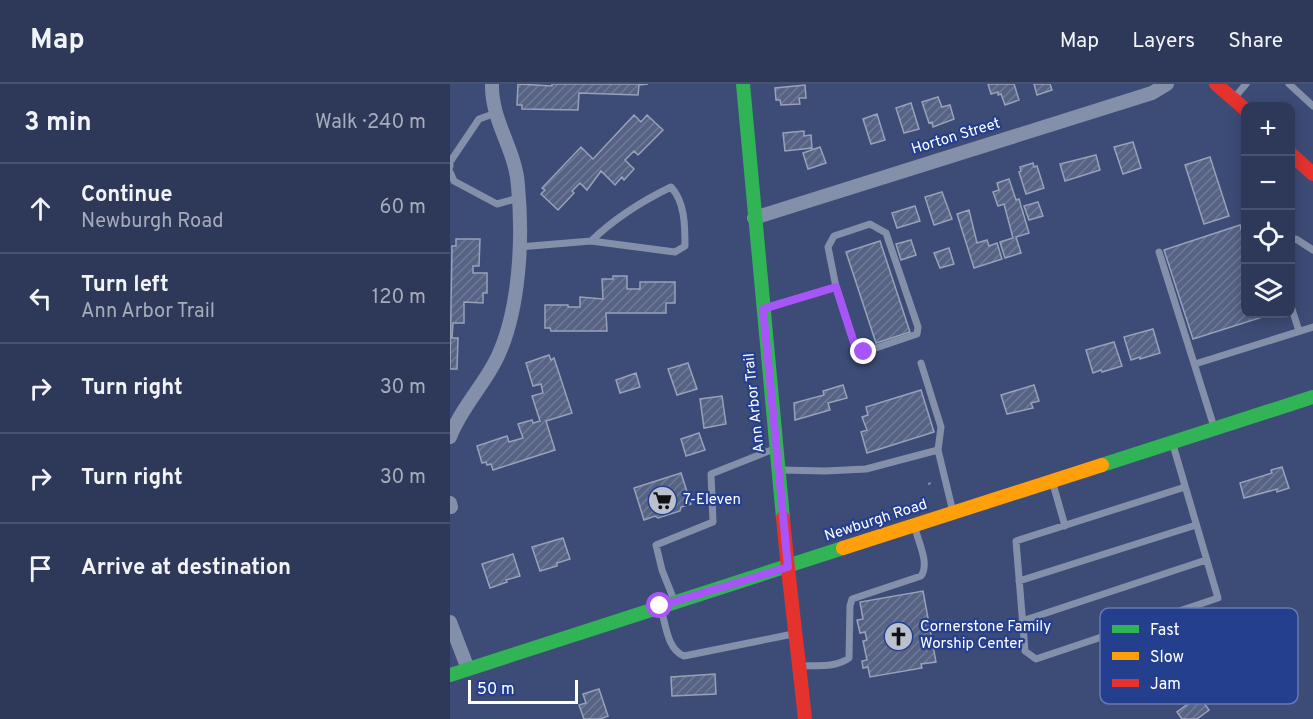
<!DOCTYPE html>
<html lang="en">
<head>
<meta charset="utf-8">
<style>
  :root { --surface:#2e3959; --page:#3a4462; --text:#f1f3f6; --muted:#a7acba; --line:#49536f }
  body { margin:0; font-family:Overpass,sans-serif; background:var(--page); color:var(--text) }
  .controls { position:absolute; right:18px; top:18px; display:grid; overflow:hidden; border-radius:12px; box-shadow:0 3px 15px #0003 }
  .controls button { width:54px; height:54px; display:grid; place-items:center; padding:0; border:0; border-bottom:2px solid var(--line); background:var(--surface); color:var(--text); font:30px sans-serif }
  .scale { position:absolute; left:18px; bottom:15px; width:110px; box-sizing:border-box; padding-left:6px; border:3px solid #fff; border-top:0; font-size:16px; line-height:21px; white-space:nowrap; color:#fff; -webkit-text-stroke:4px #253f8f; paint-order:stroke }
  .stop { position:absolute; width:18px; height:18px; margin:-14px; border:4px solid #a855f7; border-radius:50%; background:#fff }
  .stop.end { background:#a855f7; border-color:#fff; box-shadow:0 2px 6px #0008 }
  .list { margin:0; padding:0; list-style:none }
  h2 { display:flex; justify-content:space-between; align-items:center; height:78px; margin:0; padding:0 24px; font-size:26px }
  h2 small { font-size:20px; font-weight:400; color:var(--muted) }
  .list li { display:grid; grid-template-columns:39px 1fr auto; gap:18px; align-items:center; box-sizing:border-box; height:90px; padding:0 24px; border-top:2px solid var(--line) }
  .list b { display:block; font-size:22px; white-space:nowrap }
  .list p { margin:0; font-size:20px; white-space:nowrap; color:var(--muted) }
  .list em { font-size:20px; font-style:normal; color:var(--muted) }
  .icon { flex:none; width:33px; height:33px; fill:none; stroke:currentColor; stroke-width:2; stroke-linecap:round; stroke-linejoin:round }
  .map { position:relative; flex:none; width:863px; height:635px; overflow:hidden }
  header { display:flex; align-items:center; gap:36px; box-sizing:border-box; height:84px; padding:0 30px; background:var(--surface); border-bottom:2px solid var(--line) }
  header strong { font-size:28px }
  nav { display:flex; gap:33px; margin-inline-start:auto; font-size:21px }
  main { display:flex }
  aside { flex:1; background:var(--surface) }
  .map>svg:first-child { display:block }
  .building { fill:url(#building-hatch); stroke:#99a1b9; stroke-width:1.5 }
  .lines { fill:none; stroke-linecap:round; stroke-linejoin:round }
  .path { stroke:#848faa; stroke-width:2; stroke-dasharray:3 4.5; stroke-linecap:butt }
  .lane { stroke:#848faa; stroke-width:7 }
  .street { stroke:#848faa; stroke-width:14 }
  .fast { stroke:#30b455; stroke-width:14 }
  .slow { stroke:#ff9f0a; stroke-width:14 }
  .jam { stroke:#e5322d; stroke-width:14 }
  .route { stroke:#a855f7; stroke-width:8 }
  .labels { text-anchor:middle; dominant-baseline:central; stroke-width:4.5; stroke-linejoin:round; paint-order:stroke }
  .street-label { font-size:15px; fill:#fff; stroke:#253f8f }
  .poi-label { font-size:15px; fill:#fff; stroke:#253f8f; text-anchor:start }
  .key { fill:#253f8f; stroke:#6679b1; stroke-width:1.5 }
  .key-label { font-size:16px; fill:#fff }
</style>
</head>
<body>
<header>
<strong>Map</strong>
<nav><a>Map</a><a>Layers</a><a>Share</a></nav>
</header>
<main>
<aside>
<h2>3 min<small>Walk · 240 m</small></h2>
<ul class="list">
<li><svg class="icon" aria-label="ahead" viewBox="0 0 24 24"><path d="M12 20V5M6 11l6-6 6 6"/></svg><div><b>Continue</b><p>Newburgh Road</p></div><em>60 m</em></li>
<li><svg class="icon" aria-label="left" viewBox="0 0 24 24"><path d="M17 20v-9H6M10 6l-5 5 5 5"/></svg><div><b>Turn left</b><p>Ann Arbor Trail</p></div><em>120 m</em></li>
<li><svg class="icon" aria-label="right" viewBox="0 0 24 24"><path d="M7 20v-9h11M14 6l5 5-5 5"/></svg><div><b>Turn right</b></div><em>30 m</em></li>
<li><svg class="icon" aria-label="right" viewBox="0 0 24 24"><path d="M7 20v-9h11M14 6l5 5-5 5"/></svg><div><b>Turn right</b></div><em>30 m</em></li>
<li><svg class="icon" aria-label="arrive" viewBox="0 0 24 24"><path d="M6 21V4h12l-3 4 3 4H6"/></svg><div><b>Arrive at destination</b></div></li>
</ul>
</aside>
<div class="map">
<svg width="863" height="635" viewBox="0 0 863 635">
  <defs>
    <pattern id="building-hatch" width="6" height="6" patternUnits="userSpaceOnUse" patternTransform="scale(1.5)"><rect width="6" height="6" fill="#576385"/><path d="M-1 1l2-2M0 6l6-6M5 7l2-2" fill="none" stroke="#707a97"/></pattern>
  </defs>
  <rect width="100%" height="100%" fill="#3d4c77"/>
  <!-- building -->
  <path class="building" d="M68,0L102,2V0H198L189,1L188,11L129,9L128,26L72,25V21H67Z
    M538,0H564L569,16L555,21L551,10L548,11V8L541,10Z
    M584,0H600L602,6L587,11Z
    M355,1L356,14H349L350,20L331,21L330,16H326L325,4Z
    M488,13L492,23L500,21L504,35L483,43L482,38L479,39L472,18Z
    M461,19L469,45L454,49L446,24Z
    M427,30L435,56L421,60L413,35Z
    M184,31L191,38L197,31L213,46L188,71L184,67L175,76L184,85L174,96L172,93L165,101L151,87L137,106L130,99L122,107L124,109L108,126L91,110L95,106L92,104L131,63L143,75Z
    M354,47V52L361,51L362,64L335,67L333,49Z
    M683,58L691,84L673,90L664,63Z
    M370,63L376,79L358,85L353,69Z
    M646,71L650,86L615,97L610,80Z
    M760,73L779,132L754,140L735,81Z
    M583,79L584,83L587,82L594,104L576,110L569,88L571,87L570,83Z
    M559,95L566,116L569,115L579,149L566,153L571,169L555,174L550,158L563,154L554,120L548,122L543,108L549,106L547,99Z
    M492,108L502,135L484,141L475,113Z
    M588,118L593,132L579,136L574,122Z
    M465,122L470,137L447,144L442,129Z
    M519,126L527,159L537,156L539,162L547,159L552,175L524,184L507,130Z
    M790,141L796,160V230H818L819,231L743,255L714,166Z
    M6,155H30L29,182H23V189H37V209H33V219L14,218V239H3L2,254H8L7,285H0L2,162H6Z
    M461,156L466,171L451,176L446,160Z
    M430,157L460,248L426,259L396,168Z
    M499,164L504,180L490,184L484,169Z
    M163,192H177V205H190V198H225V219H216V229H156L157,247H101L100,244H95V221H118V223H130V213L153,215L152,195H163Z
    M703,245L710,269L690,275V273L681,276L674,253Z
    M664,258L672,282L652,288L651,286L643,289L636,266Z
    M99,271L101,276L104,274L122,329L96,337L105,366L43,386L41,380L37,381L36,378L32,379L27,362L57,352L59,358L73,354L68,340L82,336L83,339L90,337L82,312L93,309L91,300L83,302L76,279Z
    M238,279L247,305L227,311L218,285Z
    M186,289L190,303L170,309L166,296Z
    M393,301L397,314L378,319L380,326L345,336L344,319L374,311L373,307Z
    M584,301L589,317L581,319L583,324L557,330L551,311Z
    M471,306L484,348L417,369L411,348L417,346L412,333L418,331L416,323Z
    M272,312L276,340L254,344L250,315Z
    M249,349L255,366L236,372L231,355Z
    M832,383L839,404L827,408V405L794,414L790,399L822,389L821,386Z
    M231,389L241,420L231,423L230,427L208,434L205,432L194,436L184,404Z
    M113,454L120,475L107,479V482L90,487L82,463Z
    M63,470L70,492L56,496L57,498L40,504L32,480Z
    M473,507L486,578L471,580L472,584L420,593L418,583L413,584L412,577L417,576L413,557L417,556L415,548L410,549L407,536L413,535L410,518Z
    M265,590L266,610L222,612L221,593Z
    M149,605L158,632L150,635H134L129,621L136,619L133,610Z
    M749,612L759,626L747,635H732L727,628Z"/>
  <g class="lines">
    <!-- path -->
    <path class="path" d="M478,400L485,398"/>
    <!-- lane -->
    <path class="lane" d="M839,0L863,22
      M785,13L796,0
      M0,82V78L29,35L46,29
      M0,88L4,97L47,120L69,114
      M840,157L846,155L863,166
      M69,163L141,157L225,168L235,162C235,142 235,118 221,103C192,117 164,135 141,157
      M709,168L764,343
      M840,219L849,247
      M315,224L386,203L406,265L414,268L467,250L468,243L436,149L420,140L384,152L378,163L386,203
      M471,279L491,343L488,366
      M745,280L863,243
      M723,361L768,514L586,575L575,567L566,457L735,403
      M331,386L375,387L416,385L488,366L503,428
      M603,400L615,442
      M569,497L746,441
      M224,516L212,486L206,461L263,438L261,390L324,365
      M211,525C216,541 217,565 234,572L343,550
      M572,537L756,476
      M351,582C366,581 386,584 399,574L400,522L402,515L471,492C480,480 468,457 465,444"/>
    <!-- street -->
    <path class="street" d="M304,134L702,9L717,0
      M0,353C11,324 34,301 47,274C70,226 73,154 68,102C66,66 41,37 42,0
      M0,419L1,423
      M0,538L18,585"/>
    <!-- fast -->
    <path class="fast" d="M293,0L333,434
      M652,381L863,313
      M0,591L393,464"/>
    <!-- slow -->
    <path class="slow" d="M393,464L652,381"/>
    <!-- jam -->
    <path class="jam" d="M766,0L796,26
      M840,69L863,90
      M333,434C339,501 348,568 355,635"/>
  </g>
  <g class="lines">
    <!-- route -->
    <path class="route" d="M210,522L338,483L313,225L386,203L406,265L414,268"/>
  </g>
  <!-- icons -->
  <defs>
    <symbol id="supermarket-disc" viewBox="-11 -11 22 22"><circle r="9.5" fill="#bbc0cf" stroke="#253f8f"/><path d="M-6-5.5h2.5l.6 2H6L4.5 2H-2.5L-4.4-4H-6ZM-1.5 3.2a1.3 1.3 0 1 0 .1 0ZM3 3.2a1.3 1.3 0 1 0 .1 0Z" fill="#111"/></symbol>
    <symbol id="church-disc" viewBox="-11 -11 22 22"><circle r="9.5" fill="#bbc0cf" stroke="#253f8f"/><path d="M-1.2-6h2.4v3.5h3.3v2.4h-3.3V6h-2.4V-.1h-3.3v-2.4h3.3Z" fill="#111"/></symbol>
  </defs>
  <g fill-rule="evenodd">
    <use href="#supermarket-disc" x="196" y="400" width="33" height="33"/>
    <use href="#church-disc" x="432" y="536" width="33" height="33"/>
  </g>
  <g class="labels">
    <!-- street labels -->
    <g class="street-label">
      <text transform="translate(506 53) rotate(-17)">Horton Street</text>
      <text transform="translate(305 319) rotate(-96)">Ann Arbor Trail</text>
      <text transform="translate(426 437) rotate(-18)">Newburgh Road</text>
    </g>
    <!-- poi labels -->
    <g class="poi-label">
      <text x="233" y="416">7-Eleven</text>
      <text x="470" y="543">Cornerstone Family<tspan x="470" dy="17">Worship Center</tspan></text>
    </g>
  </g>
  <!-- legend -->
  <rect x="650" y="524" width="198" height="96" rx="9" class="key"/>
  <rect x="662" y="541" width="27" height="8" fill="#30b455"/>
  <rect x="662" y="568" width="27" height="8" fill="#ff9f0a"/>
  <rect x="662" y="595" width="27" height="8" fill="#e5322d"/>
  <g class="key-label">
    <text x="700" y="551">Fast</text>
    <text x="700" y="578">Slow</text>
    <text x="700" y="605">Jam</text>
  </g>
</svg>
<div class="controls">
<button>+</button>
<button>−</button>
<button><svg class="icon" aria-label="locate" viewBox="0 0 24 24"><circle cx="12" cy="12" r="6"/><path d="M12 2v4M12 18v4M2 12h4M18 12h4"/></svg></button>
<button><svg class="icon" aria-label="layers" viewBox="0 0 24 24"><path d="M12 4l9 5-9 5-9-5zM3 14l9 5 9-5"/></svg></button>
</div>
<div class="scale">50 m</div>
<div class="stop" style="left:210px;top:522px"></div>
<div class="stop end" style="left:414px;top:268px"></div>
</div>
</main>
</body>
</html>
